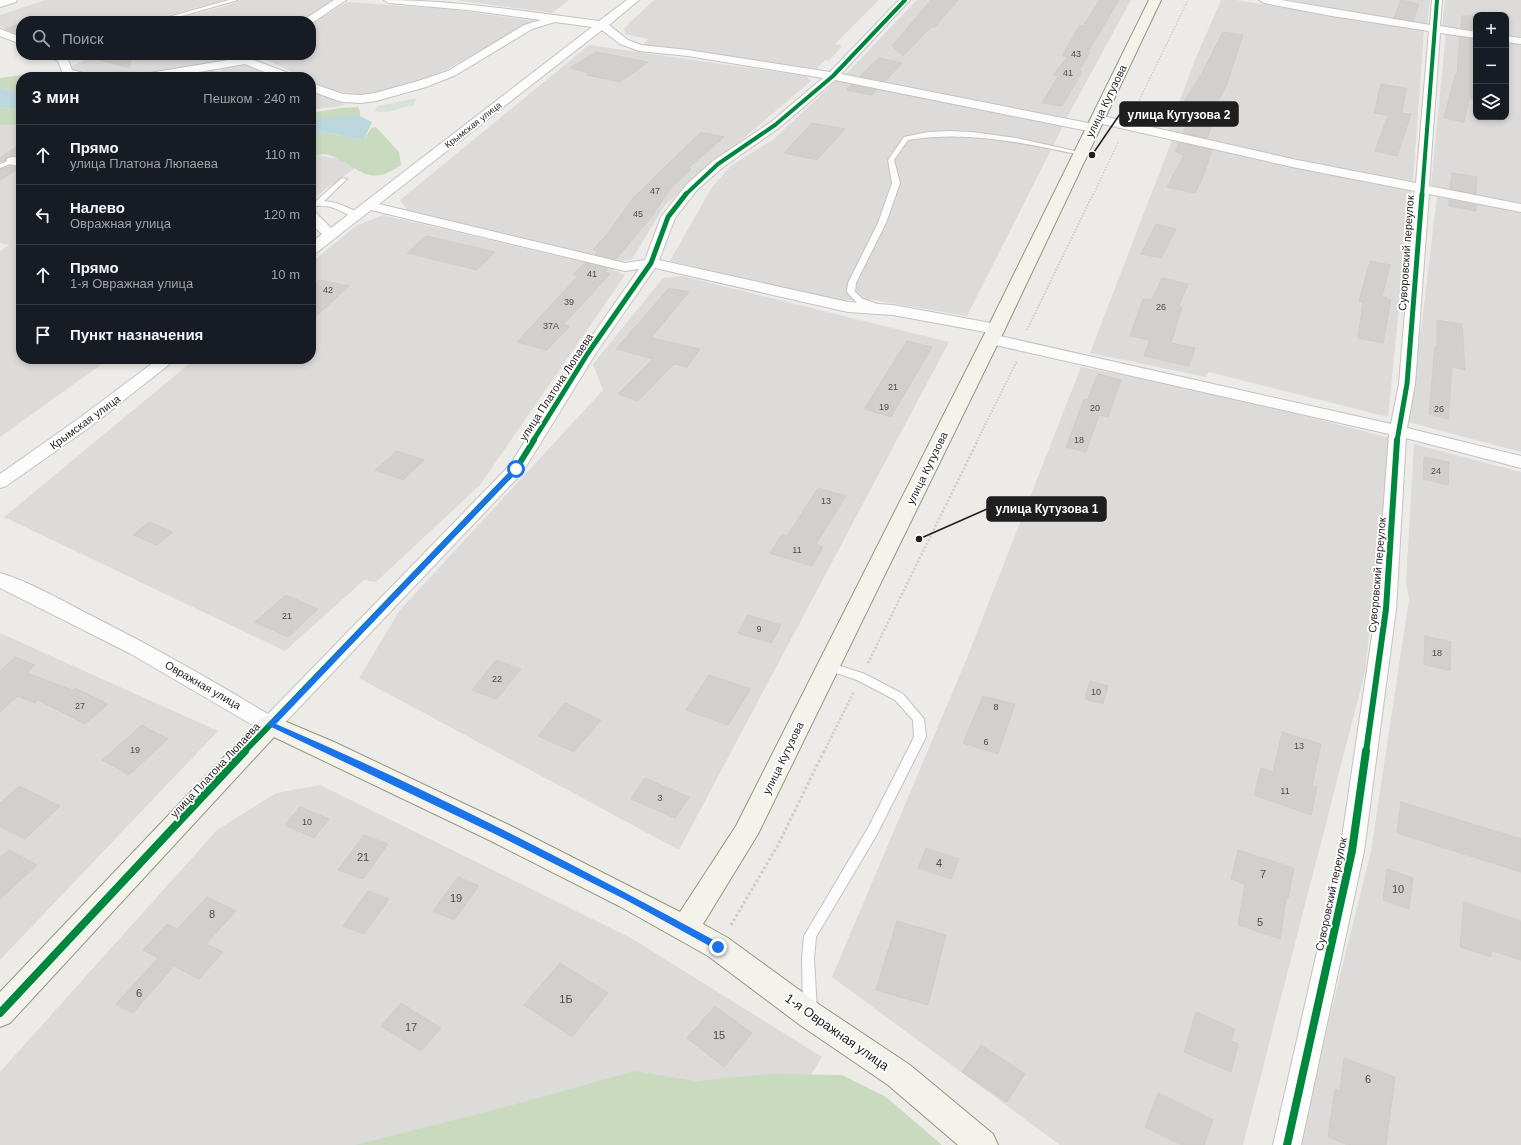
<!DOCTYPE html>
<html lang="ru">
<head>
<meta charset="utf-8">
<style>
  :root { --surface:#171b24; --page:#20242c; --text:#f1f3f6; --muted:#9ea1a6; --line:#363941 }
  body { margin:0; font-family:Helvetica,sans-serif; background:var(--page); color:var(--text) }
  .controls { position:absolute; right:12px; top:12px; display:grid; overflow:hidden; border-radius:8px; box-shadow:0 2px 6px #0003 }
  .controls button { width:36px; height:36px; display:grid; place-items:center; padding:0; border:0; border-bottom:1px solid var(--line); background:var(--surface); color:var(--text); font:20px sans-serif }
  .stop { position:absolute; width:12px; height:12px; margin:-9px; border:3px solid #1a73e8; border-radius:50%; background:#fff }
  .stop.end { background:#1a73e8; border-color:#fff; box-shadow:0 1px 4px #0008 }
  .list { margin:0; padding:0; list-style:none }
  h2 { display:flex; justify-content:space-between; align-items:center; height:52px; margin:0; padding:0 16px; font-size:17px }
  h2 small { font-size:13px; font-weight:400; color:var(--muted) }
  .list li { display:grid; grid-template-columns:26px 1fr auto; gap:12px; align-items:center; box-sizing:border-box; height:60px; padding:0 16px; border-top:1px solid var(--line) }
  .list b { display:block; font-size:15px; white-space:nowrap }
  .list p { margin:0; font-size:13px; white-space:nowrap; color:var(--muted) }
  .list em { font-size:13px; font-style:normal; color:var(--muted) }
  .icon { flex:none; width:22px; height:22px; fill:none; stroke:currentColor; stroke-width:2; stroke-linecap:round; stroke-linejoin:round }
  .map { position:relative; flex:none; width:1521px; height:1145px; overflow:hidden }
  .search { position:absolute; background:var(--surface); box-shadow:0 2px 6px #0003; left:16px; top:16px; width:300px; height:44px; display:flex; align-items:center; gap:10px; box-sizing:border-box; padding:0 14px; border-radius:16px; color:var(--muted); font-size:15px }
  .panel { position:absolute; background:var(--surface); box-shadow:0 2px 6px #0003; left:16px; top:72px; width:300px; height:292px; border-radius:16px }
  .map>svg:first-child { display:block }
  .residential { fill:#dcdbd9 }
  .forest { fill:#c9dabf }
  .wetland { fill:#d6e3db }
  .water { fill:#bdd7de }
  .building { fill:#d2cfcc; stroke:#d0cdc9 }
  .lines { fill:none; stroke-linecap:round; stroke-linejoin:round }
  .lane-casing { stroke:#c4c3c2; stroke-width:2 }
  .street-casing { stroke:#c4c3c2; stroke-width:2 }
  .secondary-casing { stroke:#949681; stroke-width:2 }
  .path-far3 { stroke:#d6cac8; stroke-width:1.5; stroke-dasharray:1.5 1.5; stroke-linecap:butt }
  .path-far2 { stroke:#d6cac8; stroke-width:2; stroke-dasharray:1.5 1.5; stroke-linecap:butt }
  .path-far1 { stroke:#d6cac8; stroke-width:2.5; stroke-dasharray:2 2; stroke-linecap:butt }
  .path { stroke:#d6cac8; stroke-width:3; stroke-dasharray:2.5 2.5; stroke-linecap:butt }
  .lane { fill:#fcfcfc; fill-rule:evenodd }
  .street { fill:#fcfcfc; fill-rule:evenodd }
  .secondary { fill:#f3f3eb; fill-rule:evenodd }
  .cycleway-far3-casing { stroke:#fff; stroke-width:5.5 }
  .cycleway-far2-casing { stroke:#fff; stroke-width:7 }
  .cycleway-far1-casing { stroke:#fff; stroke-width:8 }
  .cycleway-casing { stroke:#fff; stroke-width:10 }
  .cycleway-far3 { stroke:#00873e; stroke-width:4 }
  .cycleway-far2 { stroke:#00873e; stroke-width:5 }
  .cycleway-far1 { stroke:#00873e; stroke-width:6 }
  .cycleway { stroke:#00873e; stroke-width:8 }
  .route { fill:#1a73e8 }
  .labels { text-anchor:middle; dominant-baseline:central; stroke-width:3.5; stroke-linejoin:round; paint-order:stroke }
  .number-label { font-size:9px; fill:#4c4b4a }
  .far-street-label { font-size:9px; fill:#1f1f1f; stroke:#fff }
  .street-label { font-size:11px; fill:#1f1f1f; stroke:#fff }
  .near-number-label { font-size:11px; fill:#4c4b4a }
  .near-street-label { font-size:13px; fill:#1f1f1f; stroke:#fff }
  .leader { fill:none; stroke:#1f1f1f; stroke-width:1.5 }
  .callout-dot { fill:#1f1f1f; stroke:#fff; stroke-width:1.5 }
  .callout { fill:#1f1f1f; stroke:#1f1f1f; stroke-width:1.5 }
  .callout-label { font-size:12px; text-anchor:middle; font-weight:bold; fill:#fff }
</style>
</head>
<body>
<div class="map">
<svg width="1521" height="1145" viewBox="0 0 1521 1145">
  <rect width="100%" height="100%" fill="#edebe8"/>
  <!-- residential -->
  <path class="residential" d="M45,0H224L149,21H21V37L0,26V15Z
    M242,0H335L301,21H167L222,7Z
    M455,0H569L552,13Z
    M654,0H879L835,44L842,46L829,61L825,60L816,69L801,67L794,68L642,45L649,39L625,34L624,28Z
    M917,0H1131L1066,119L846,74Z
    M1221,0H1236L1424,30L1413,181L1327,166L1168,131L1195,60Z
    M1288,0H1430L1427,25Z
    M1445,0H1521V37L1506,35V15H1476V31L1442,26Z
    M347,2L448,9L535,21L436,75L403,87L366,95L336,92L311,81V77H303L258,56L311,55V24Z
    M1446,32L1476,37V117H1506V41L1521,43V204L1431,186Z
    M589,45L806,76L811,81L665,205L632,259L620,261L409,212L400,200Z
    M71,55H246L221,63L140,77H98L71,71L70,67L84,61Z
    M232,65L252,66L279,77L210,76Z
    M837,80L1063,126L967,316L872,300H837L670,261L712,187L732,165L774,139Z
    M311,90L346,105L311,110Z
    M0,116L21,117V153L7,158L0,157Z
    M1172,140L1411,190L1388,417L1209,372L1206,377L1090,353Z
    M311,154L362,163L311,200Z
    M16,167H21V359H109L0,437V251L9,245L0,243V171Z
    M1437,195L1521,213V452L1408,422L1423,314Z
    M383,215L609,268L625,275L480,485L376,582L364,580L285,651L4,517L195,359H311V263L356,226Z
    M682,276L949,342L679,850L359,678L400,610L603,390L593,364L663,278Z
    M1081,367L1213,392L1390,438L1365,672L1243,1145H1060L832,977L967,658Z
    M1414,444L1521,472V1145H1298L1371,851L1409,599L1406,582Z
    M0,633L218,731L0,960Z
    M320,785L631,938L822,1057L796,1099L377,1145H0V1072L217,830L276,793Z"/>
  <!-- forest -->
  <path class="forest" d="M210,70L227,73L228,77H163Z
    M40,72L49,77H21V95L0,87V78Z
    M0,107L21,110V125H0Z
    M358,107L360,111V116L311,120V113L340,108Z
    M376,127L399,152L401,165C366,189 360,166 329,155C324,153 316,156 311,157V130C329,132 345,138 364,140L371,128Z
    M635,1071L696,1081L768,1074L842,1075L886,1097L942,1145H355L505,1107Z"/>
  <!-- wetland -->
  <path class="wetland" d="M417,98L413,106C397,107 391,115 374,111L378,106Z"/>
  <!-- water -->
  <path class="water" d="M0,87L21,95V110L0,107Z
    M348,116H360L372,122L364,140C346,138 329,132 311,130V120Z"/>
  <!-- building -->
  <path class="building" d="M931,0H958L935,27H931L903,56L892,46Z
    M1100,0H1119L1088,52H1090L1079,71L1082,72L1062,106L1042,103L1058,76L1053,75L1067,57L1062,56L1080,25L1083,26Z
    M1401,0L1419,4L1413,21L1394,18Z
    M1462,16H1476V30L1461,28Z
    M21,23V35L5,29Z
    M1223,32L1243,35L1227,84L1205,126L1211,127L1207,138L1183,133L1189,120L1177,118L1182,105L1203,71Z
    M1460,37L1476,39V99L1469,98L1464,122L1444,118L1455,75H1457Z
    M596,52L648,62L620,82L587,75L589,73L570,68Z
    M83,55H133L129,68Z
    M879,58L902,63L885,81L860,76Z
    M1381,84L1406,88L1402,113L1411,114L1397,156L1375,151L1388,115L1374,113Z
    M851,85L877,90L872,95L846,90Z
    M812,123L845,129L817,160L784,153Z
    M701,132L724,137L688,168L691,169L671,188L650,219L616,259L595,254L598,251L593,250L609,232L633,198Z
    M21,143V156L8,157L5,161L0,162V158Z
    M1179,143L1212,150L1203,177L1195,193L1167,187L1184,155L1175,151Z
    M10,166L19,167L0,181V169Z
    M1452,173L1477,177L1476,194L1450,189Z
    M1449,200L1476,205V211L1449,206Z
    M1156,224L1176,229L1161,258L1141,254Z
    M426,236L495,252L477,270L407,253Z
    M1370,261L1390,265L1382,297L1391,300L1383,343L1358,338L1363,302L1359,301Z
    M585,263L608,268L605,272L610,274L563,325L570,326L547,350L517,342L578,276L573,274Z
    M1162,278L1188,284L1179,306L1182,307L1171,343L1195,348L1189,366L1144,356L1150,340L1130,336L1143,299L1152,300Z
    M319,280L349,286L311,321V287Z
    M669,288L689,292L651,338L700,349L687,367L674,364L638,401L618,394L653,359L616,349Z
    M1437,320L1462,324L1465,370L1452,367L1448,419L1429,414L1435,347L1437,348Z
    M907,341L932,347L891,417L864,409Z
    M1098,374L1121,380L1108,417L1099,415L1086,452L1066,447L1084,399L1087,400Z
    M397,451L424,460L403,480L375,470Z
    M1424,457L1449,462L1448,485L1423,479Z
    M818,488L846,496L816,544L823,547L812,566L770,553L782,534L787,536Z
    M149,522L173,532L157,545L133,535Z
    M286,595L318,609L288,637L255,622Z
    M748,615L781,625L771,643L738,633Z
    M1425,636L1451,642L1450,671L1424,664Z
    M15,657L35,665L27,673L72,690L75,688L108,704L85,724L38,700L35,703L18,696L0,712V671Z
    M496,660L521,669L497,699L472,690Z
    M709,675L751,689L728,725L686,710Z
    M1090,681L1108,686L1103,704L1085,699Z
    M983,696L1015,704L998,754L963,743Z
    M565,703L601,720L574,752L538,736Z
    M142,725L168,739L129,775L102,760Z
    M1282,732L1321,744L1312,786L1317,787L1311,815L1254,795L1261,768L1273,772Z
    M645,778L689,797L675,818L631,799Z
    M19,786L60,806L25,839L0,826V803Z
    M1401,802L1521,839V872L1397,833Z
    M300,807L329,819L314,838L285,825Z
    M364,835L388,844L363,879L338,870Z
    M926,848L959,859L951,879L918,868Z
    M9,850L37,865L0,899V858Z
    M1238,850L1294,868L1288,898H1286L1280,939L1238,925L1245,884L1231,879Z
    M1387,869L1413,878L1409,909L1383,900Z
    M458,877L479,886L454,920L433,911Z
    M368,891L389,899L364,934L343,926Z
    M207,897L236,911L206,944L223,952L199,979L174,966L133,1013L116,1004L158,958L143,950L167,924L177,929Z
    M1464,902L1521,921V960L1491,950V957L1460,947Z
    M897,921L946,935L928,1005L876,990Z
    M560,963L608,993L572,1037L524,1005Z
    M401,1003L441,1028L421,1051L381,1026Z
    M715,1006L752,1033L724,1067L687,1038Z
    M1196,1012L1235,1029L1231,1041L1238,1044L1231,1072L1184,1052Z
    M981,1045L1025,1074L1007,1102L962,1072Z
    M1344,1058L1395,1077L1386,1145H1348L1328,1137L1335,1089L1340,1091Z
    M1158,1093L1213,1120L1204,1145H1182L1145,1127Z"/>
  <g class="lines">
    <defs>
      <path id="lane" d="M229,0H238L164,21H154Z
        M950,131L972,132L1016,138L1084,153L1081,155C1023,143 967,130 908,140L894,160L900,183L886,223L856,283L855,292L863,299L886,307L882,309L857,303L847,292L848,283L878,223L892,183L888,160L904,137L928,132Z
        M13,159L15,160V162L0,168V164Z
        M342,178L347,179L324,201L337,203L360,213V217C346,219 336,201 311,207V203L315,202Z
        M828,662L865,674L903,694L924,719L926,737L876,836L816,937L814,958L817,1011L815,1015L810,1017L805,1015L803,1011L802,958L804,936L868,828L914,737L913,720L895,700L857,680L824,669L823,666L824,663Z"/>
      <path id="street" d="M0,0H17L16,2L0,7Z
        M334,0H346L312,23L311,21H302Z
        M384,0C456,0 528,12 599,21L627,0H639L609,25L628,40L641,45L688,50L830,72L899,0H910L841,74L1093,124L1099,128L1093,132L835,80L779,128L723,167L697,190L675,218L659,260L848,302L893,305L996,324L1001,326L1004,329L1001,332L996,334L893,315L848,312L655,268L596,353L522,473L277,731L270,733L263,731L131,654L0,588V573C30,582 59,599 86,613C148,644 208,678 268,714L510,465L580,353L639,269L625,271L371,210L316,253L311,254V243L322,234L311,224V212L316,213L331,228L592,27L555,22L532,29L456,75L426,87L376,101L361,103L342,102L311,91V83L343,94L361,95L375,93L418,81L448,71L524,25L541,20L467,10L389,3ZM602,30L620,44L639,51L688,56L823,78L771,122L713,161L687,184L661,217L645,260L625,263L379,204Z
        M1259,0H1281L1430,25L1432,0H1442L1440,26L1476,32V38L1440,33L1429,186L1521,204V212L1429,194L1415,384L1407,428L1521,456V468L1406,438L1396,609L1364,851L1301,1145H1273L1340,851L1376,609L1389,434L991,344L985,342L983,339L985,336L991,334L1391,424L1399,384L1415,191L1297,168L1098,123L1092,119L1098,115L1297,160L1416,183L1429,31L1332,16L1264,3Z
        M0,29L21,37V44L0,36Z
        M1506,36L1521,38V44L1506,42Z
        M47,55L67,57L72,70L88,74L90,77H71L63,74L58,61Z
        M246,57L291,74L293,77H277L245,64L170,77H144L150,73Z
        M13,157L21,158V166L8,164L6,161L8,158Z
        M158,359H176L90,427L6,486L0,488V474L78,419Z"/>
      <path id="secondary" d="M1149,0H1161L1005,329L758,834L703,924L728,938L820,1005L910,1065L993,1134L998,1145H958L888,1085L800,1025L708,956L619,906L491,841L274,737L10,1023L0,1027V992L261,718L270,715L334,742L509,825L680,912L736,826L987,329Z"/>
    </defs>
    <!-- lane casing -->
    <use href="#lane" class="lane-casing"/>
    <!-- street casing -->
    <use href="#street" class="street-casing"/>
    <!-- secondary casing -->
    <use href="#secondary" class="secondary-casing"/>
    <!-- path-far3 -->
    <path class="path-far3" d="M1134,111L1188,0
      M1093,195L1119,141"/>
    <!-- path-far2 -->
    <path class="path-far2" d="M1027,330L1093,194
      M977,441L1017,361"/>
    <!-- path-far1 -->
    <path class="path-far1" d="M868,663L978,440
      M824,752L854,691"/>
    <!-- path -->
    <path class="path" d="M731,925L778,845L824,751"/>
    <!-- lane -->
    <use href="#lane" class="lane"/>
    <!-- street -->
    <use href="#street" class="street"/>
    <!-- secondary -->
    <use href="#secondary" class="secondary"/>
    <defs>
      <path id="cycleway-far3" d="M685,195L718,164L775,125L833,76L905,0
        M1422,195L1437,0"/>
      <path id="cycleway-far2" d="M533,441L588,353L651,263L668,217L686,194
        M1397,441L1407,384L1422,194"/>
      <path id="cycleway-far1" d="M244,752L516,469L534,440
        M1366,752L1386,609L1397,440"/>
      <path id="cycleway" d="M0,1013L245,751
        M1287,1145L1352,851L1366,751"/>
    </defs>
    <!-- cycleway-far3 casing -->
    <use href="#cycleway-far3" class="cycleway-far3-casing"/>
    <!-- cycleway-far2 casing -->
    <use href="#cycleway-far2" class="cycleway-far2-casing"/>
    <!-- cycleway-far1 casing -->
    <use href="#cycleway-far1" class="cycleway-far1-casing"/>
    <!-- cycleway casing -->
    <use href="#cycleway" class="cycleway-casing"/>
    <!-- cycleway-far3 -->
    <use href="#cycleway-far3" class="cycleway-far3"/>
    <!-- cycleway-far2 -->
    <use href="#cycleway-far2" class="cycleway-far2"/>
    <!-- cycleway-far1 -->
    <use href="#cycleway-far1" class="cycleway-far1"/>
    <!-- cycleway -->
    <use href="#cycleway" class="cycleway"/>
  </g>
  <!-- route -->
  <path class="route" d="M514,467L519,469L276,724C428,789 576,865 721,944V949H715L626,900L497,835L267,725Z"/>
  <g class="labels">
    <!-- number labels -->
    <g class="number-label">
      <text x="1076" y="54">43</text>
      <text x="1068" y="73">41</text>
      <text x="655" y="191">47</text>
      <text x="638" y="214">45</text>
      <text x="592" y="274">41</text>
      <text x="328" y="290">42</text>
      <text x="569" y="302">39</text>
      <text x="1161" y="307">26</text>
      <text x="551" y="326">37А</text>
      <text x="893" y="387">21</text>
      <text x="884" y="407">19</text>
      <text x="1095" y="408">20</text>
      <text x="1439" y="409">26</text>
      <text x="1079" y="440">18</text>
      <text x="1436" y="471">24</text>
      <text x="826" y="501">13</text>
      <text x="797" y="550">11</text>
      <text x="287" y="616">21</text>
      <text x="759" y="629">9</text>
      <text x="1437" y="653">18</text>
      <text x="497" y="679">22</text>
      <text x="1096" y="692">10</text>
      <text x="80" y="706">27</text>
      <text x="996" y="707">8</text>
      <text x="986" y="742">6</text>
      <text x="1299" y="746">13</text>
      <text x="135" y="750">19</text>
      <text x="1285" y="791">11</text>
      <text x="660" y="798">3</text>
      <text x="307" y="822">10</text>
    </g>
    <!-- far-street labels -->
    <g class="far-street-label">
      <text transform="translate(473 125) rotate(-38)">Крымская улица</text>
    </g>
    <!-- street labels -->
    <g class="street-label">
      <text transform="translate(1106 101) rotate(-64)">улица Кутузова</text>
      <text transform="translate(1406 253) rotate(-86)">Суворовский переулок</text>
      <text transform="translate(556 387) rotate(-57)">улица Платона Люпаева</text>
      <text transform="translate(85 422) rotate(-36)">Крымская улица</text>
      <text transform="translate(927 468) rotate(-64)">улица Кутузова</text>
      <text transform="translate(1377 575) rotate(-85)">Суворовский переулок</text>
      <text transform="translate(203 685) rotate(30)">Овражная улица</text>
      <text transform="translate(783 758) rotate(-64)">улица Кутузова</text>
      <text transform="translate(215 770) rotate(-47)">улица Платона Люпаева</text>
      <text transform="translate(1331 894) rotate(-78)">Суворовский переулок</text>
    </g>
    <!-- near-number labels -->
    <g class="near-number-label">
      <text x="363" y="857">21</text>
      <text x="939" y="863">4</text>
      <text x="1263" y="874">7</text>
      <text x="1398" y="889">10</text>
      <text x="456" y="898">19</text>
      <text x="212" y="914">8</text>
      <text x="1260" y="922">5</text>
      <text x="139" y="993">6</text>
      <text x="566" y="999">1Б</text>
      <text x="411" y="1027">17</text>
      <text x="719" y="1035">15</text>
      <text x="1368" y="1079">6</text>
    </g>
    <!-- near-street labels -->
    <g class="near-street-label">
      <text transform="translate(837 1032) rotate(35)">1-я Овражная улица</text>
    </g>
  </g>
  <!-- callouts -->
  <path class="leader" d="M1092 155L1120 114M919 539L987 509"/>
  <g class="callout-dot">
    <circle cx="1092" cy="155" r="4"/>
    <circle cx="919" cy="539" r="4"/>
  </g>
  <g class="callout">
    <rect x="1120" y="102" width="118" height="24" rx="4"/>
    <rect x="987" y="497" width="119" height="24" rx="4"/>
  </g>
  <g class="callout-label">
    <text x="1179" y="119">улица Кутузова 2</text>
    <text x="1047" y="513">улица Кутузова 1</text>
  </g>
</svg>
<div class="controls">
<button>+</button>
<button>−</button>
<button><svg class="icon" aria-label="layers" viewBox="0 0 24 24"><path d="M12 4l9 5-9 5-9-5zM3 14l9 5 9-5"/></svg></button>
</div>
<div class="stop" style="left:516px;top:469px"></div>
<div class="stop end" style="left:718px;top:947px"></div>
<div class="search"><svg class="icon" aria-label="search" viewBox="0 0 24 24"><circle cx="10" cy="10" r="6"/><path d="M15 15l6 6"/></svg>Поиск</div>
<section class="panel">
<h2>3 мин<small>Пешком · 240 m</small></h2>
<ul class="list">
<li><svg class="icon" aria-label="ahead" viewBox="0 0 24 24"><path d="M12 20V5M6 11l6-6 6 6"/></svg><div><b>Прямо</b><p>улица Платона Люпаева</p></div><em>110 m</em></li>
<li><svg class="icon" aria-label="left" viewBox="0 0 24 24"><path d="M17 20v-9H6M10 6l-5 5 5 5"/></svg><div><b>Налево</b><p>Овражная улица</p></div><em>120 m</em></li>
<li><svg class="icon" aria-label="ahead" viewBox="0 0 24 24"><path d="M12 20V5M6 11l6-6 6 6"/></svg><div><b>Прямо</b><p>1-я Овражная улица</p></div><em>10 m</em></li>
<li><svg class="icon" aria-label="arrive" viewBox="0 0 24 24"><path d="M6 21V4h12l-3 4 3 4H6"/></svg><div><b>Пункт назначения</b></div></li>
</ul>
</section>
</div>
</body>
</html>
